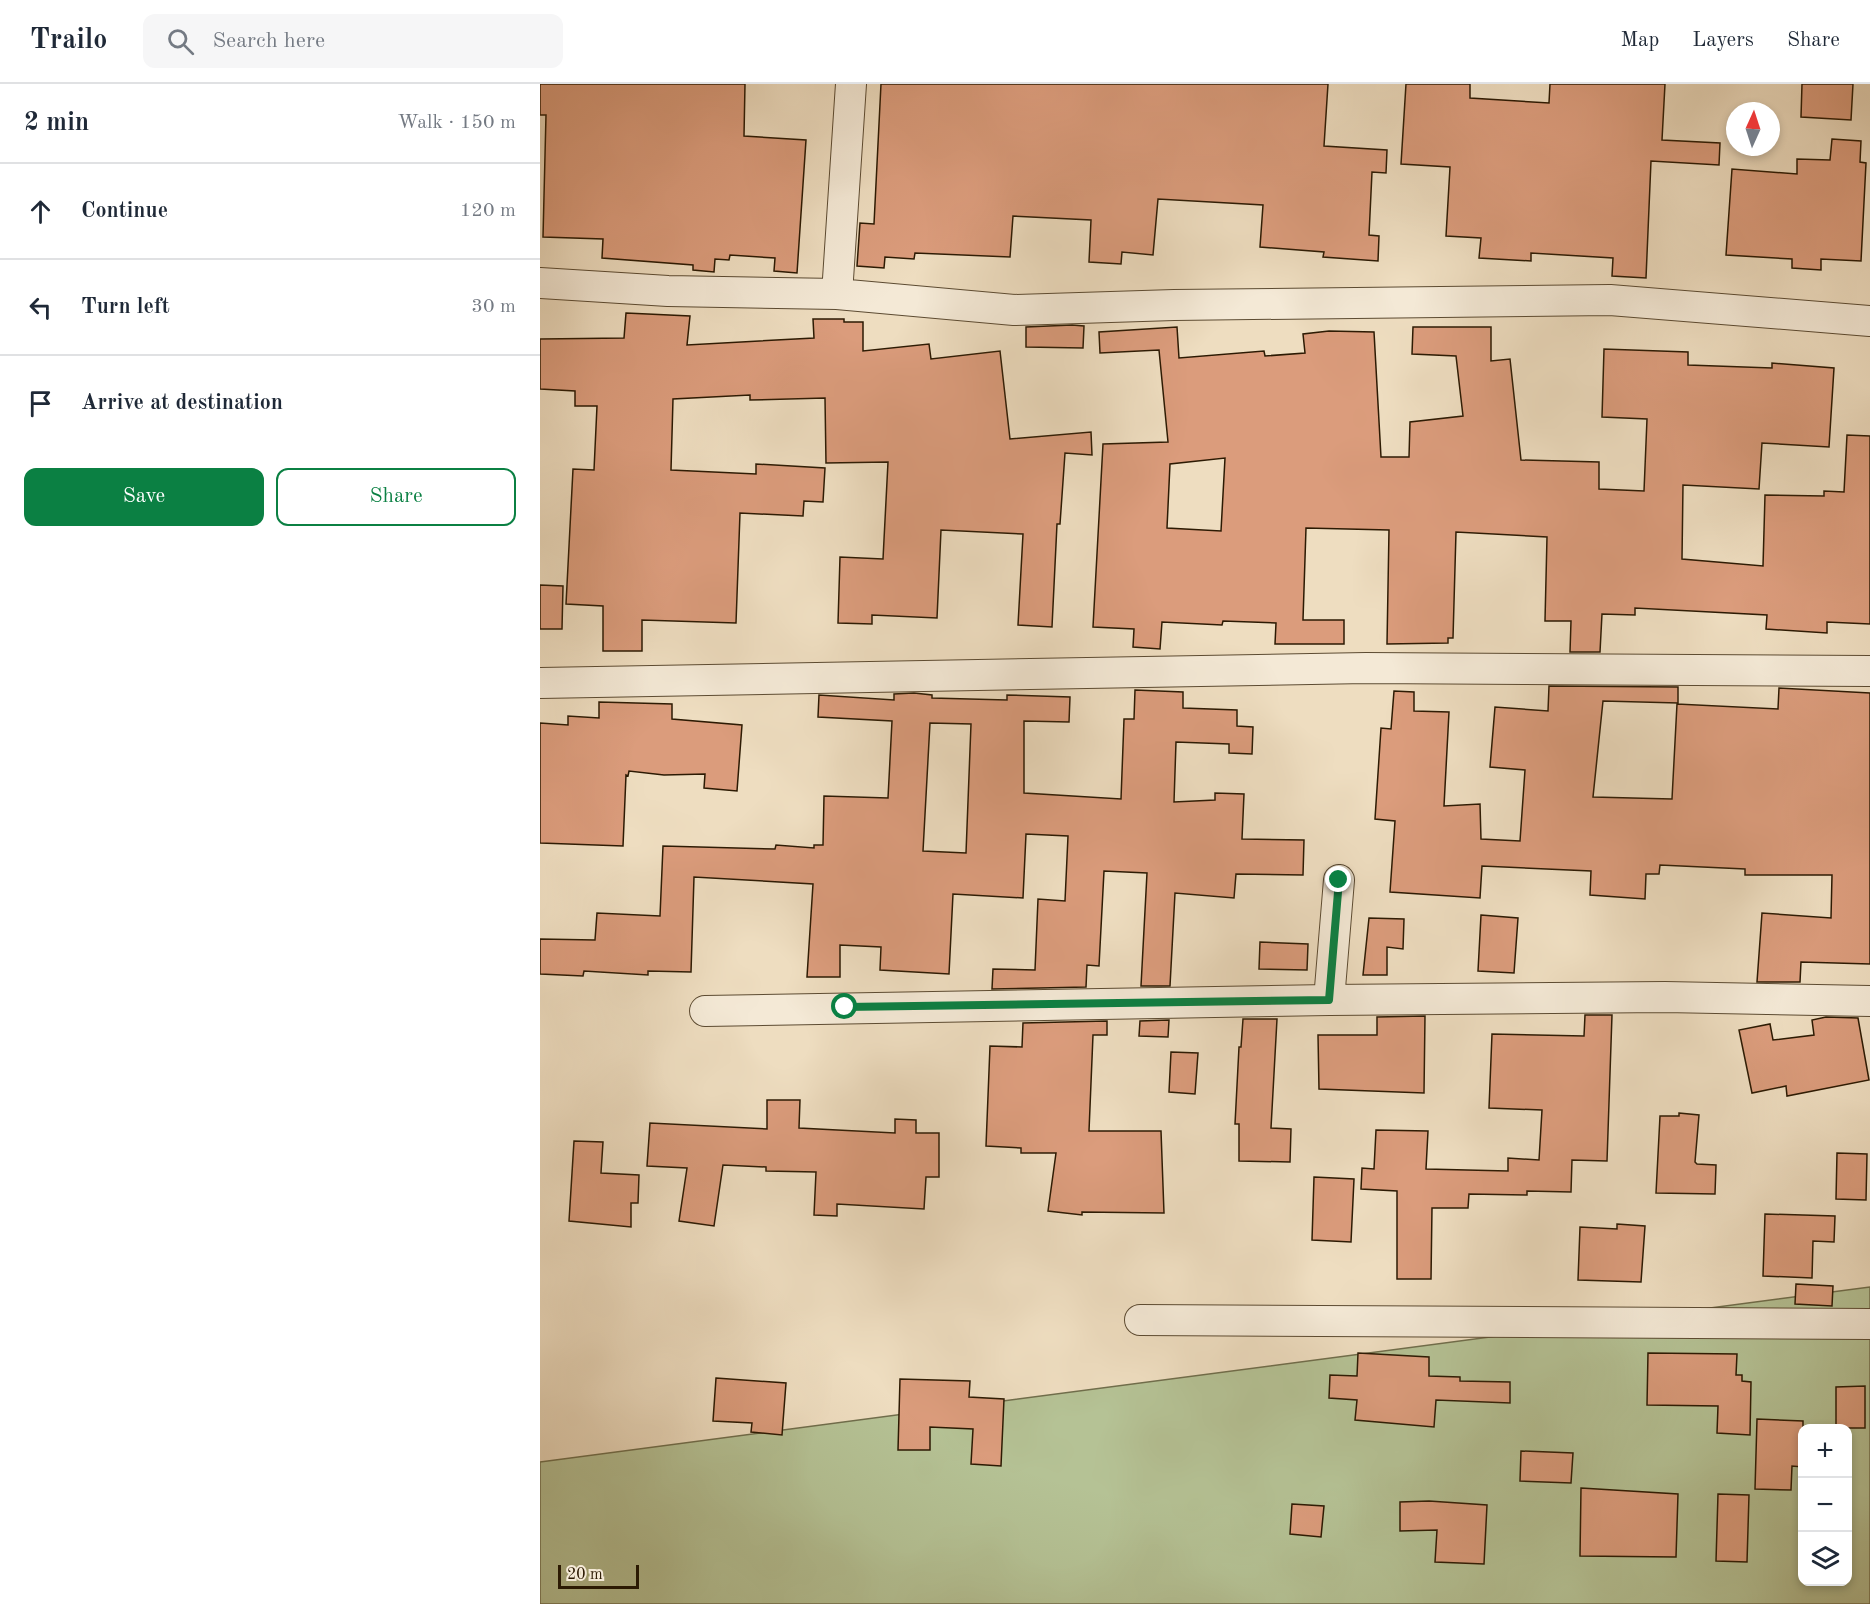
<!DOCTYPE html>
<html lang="en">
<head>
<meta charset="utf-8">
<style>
  :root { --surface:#fff; --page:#f6f6f7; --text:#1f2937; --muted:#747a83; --line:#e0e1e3; --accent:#0b8043 }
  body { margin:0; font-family:"Old Standard TT",serif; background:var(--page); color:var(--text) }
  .controls { position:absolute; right:18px; bottom:18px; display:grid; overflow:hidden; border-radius:12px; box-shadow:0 3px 9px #0003 }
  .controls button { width:54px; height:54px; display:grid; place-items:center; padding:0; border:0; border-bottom:2px solid var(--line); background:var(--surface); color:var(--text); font:30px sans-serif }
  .compass { position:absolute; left:1186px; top:18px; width:54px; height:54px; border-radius:50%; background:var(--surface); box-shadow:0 3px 9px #0003; rotate:3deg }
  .scale { position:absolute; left:18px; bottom:15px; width:81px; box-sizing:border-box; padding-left:6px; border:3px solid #2c1a03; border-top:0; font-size:16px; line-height:21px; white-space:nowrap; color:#2c1a03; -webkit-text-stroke:4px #f4e9d6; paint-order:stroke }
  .stop { position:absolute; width:18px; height:18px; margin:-14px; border:4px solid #0b8043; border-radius:50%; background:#fff }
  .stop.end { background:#0b8043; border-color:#fff; box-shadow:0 2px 6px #0008 }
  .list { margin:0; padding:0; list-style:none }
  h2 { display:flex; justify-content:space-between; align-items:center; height:78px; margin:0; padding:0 24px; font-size:26px }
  h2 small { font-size:20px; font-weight:400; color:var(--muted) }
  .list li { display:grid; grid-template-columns:39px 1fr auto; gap:18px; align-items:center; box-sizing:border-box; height:96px; padding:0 24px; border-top:2px solid var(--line) }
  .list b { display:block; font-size:22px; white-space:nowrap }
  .list em { font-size:20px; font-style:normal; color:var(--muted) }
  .actions { display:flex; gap:12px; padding:18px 24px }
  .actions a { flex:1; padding:14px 0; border:2px solid var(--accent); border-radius:12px; text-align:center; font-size:21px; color:var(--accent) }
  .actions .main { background:var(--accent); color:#fff }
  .icon { flex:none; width:33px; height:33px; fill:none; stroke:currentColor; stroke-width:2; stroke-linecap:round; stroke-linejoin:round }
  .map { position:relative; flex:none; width:1330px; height:1520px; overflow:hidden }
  header { display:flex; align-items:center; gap:36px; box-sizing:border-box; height:84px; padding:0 30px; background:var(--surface); border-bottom:2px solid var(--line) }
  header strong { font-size:28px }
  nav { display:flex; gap:33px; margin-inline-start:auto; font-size:21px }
  .search { width:420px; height:54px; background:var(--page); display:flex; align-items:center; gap:15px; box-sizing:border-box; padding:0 21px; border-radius:12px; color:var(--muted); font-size:22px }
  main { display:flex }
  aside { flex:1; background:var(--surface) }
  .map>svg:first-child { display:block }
  .green { fill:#b5c295; stroke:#706e4c; stroke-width:1.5; fill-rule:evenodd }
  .building { fill:#db9c7c; stroke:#2c1a03; stroke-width:1.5; fill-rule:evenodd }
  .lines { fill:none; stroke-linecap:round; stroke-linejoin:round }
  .minor-casing { stroke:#5c4b32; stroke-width:32 }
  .minor { stroke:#f4e9d6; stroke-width:30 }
  .route { stroke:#0b8043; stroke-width:8 }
</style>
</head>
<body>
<header>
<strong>Trailo</strong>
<div class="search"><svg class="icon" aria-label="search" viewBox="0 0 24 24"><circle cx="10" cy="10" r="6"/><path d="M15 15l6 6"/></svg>Search here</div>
<nav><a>Map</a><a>Layers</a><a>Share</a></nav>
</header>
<main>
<aside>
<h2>2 min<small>Walk · 150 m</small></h2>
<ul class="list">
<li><svg class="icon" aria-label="ahead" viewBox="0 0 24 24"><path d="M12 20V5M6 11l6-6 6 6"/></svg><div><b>Continue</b></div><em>120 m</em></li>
<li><svg class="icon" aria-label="left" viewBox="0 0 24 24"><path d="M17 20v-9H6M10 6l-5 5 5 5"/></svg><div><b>Turn left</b></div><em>30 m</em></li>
<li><svg class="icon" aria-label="arrive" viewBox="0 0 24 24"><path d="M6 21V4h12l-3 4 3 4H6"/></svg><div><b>Arrive at destination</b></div></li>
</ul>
<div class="actions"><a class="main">Save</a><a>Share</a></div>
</aside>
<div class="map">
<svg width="1330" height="1520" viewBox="0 0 1330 1520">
  <rect width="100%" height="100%" fill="#eeddc0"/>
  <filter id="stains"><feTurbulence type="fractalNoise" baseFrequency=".00333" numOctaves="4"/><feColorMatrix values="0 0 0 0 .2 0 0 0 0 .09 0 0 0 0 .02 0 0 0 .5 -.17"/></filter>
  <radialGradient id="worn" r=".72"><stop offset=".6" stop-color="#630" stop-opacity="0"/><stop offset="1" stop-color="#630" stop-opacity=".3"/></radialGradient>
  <!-- green -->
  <path class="green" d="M1330,1203V1520H0V1378ZM1262,1344H1308V1498H1262Z"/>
  <!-- building -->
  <path class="building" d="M0,0H205L204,52L266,56L257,189L234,187L235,174L190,171L189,176L175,175L174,188L153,186V181L62,174L63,155L3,153L6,31H0Z
    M341,0H788L784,62L847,66L846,89L832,88L829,151L839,152L838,177L783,173L784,168L720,163L723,121L618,115L613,171L582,168L581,180L549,178L551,136L473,132L470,173L375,169L374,175L345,173L344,184L317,182L320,139L334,140Z
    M866,0H930V14L1009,19L1010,0H1125L1122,56L1180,59L1179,81L1111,77L1106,194L1072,192L1073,174L991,169V177L939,174L941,154L906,152L910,83L861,80Z
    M1262,0H1313L1311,36L1261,33Z
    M1292,55L1321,57L1320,78L1326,79L1321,177L1281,175V186L1252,184V175L1186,171L1192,85L1257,90V75L1290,76Z
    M86,229L150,232L147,261L274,254L273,235H304V238H323V267L389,260L391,275L460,267L470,355L551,348L552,371L525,369L520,440H517L512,543L478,541L483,450L401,446L397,534L332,531V540L298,539L300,473L343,475L348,378L286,379L285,314L210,316V311L133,315L131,386L216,390V380L285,384L283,418L264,417L263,432L200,429L196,539L102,536V567H63V522L26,520L33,385L54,386L57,322H35V307L0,305V255L84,254Z
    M532,241L544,242L543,264L486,263V243Z
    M637,243L639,274L724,267L725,272L765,269L763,250L789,247L834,248L841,373H869L870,338L923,332L916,272L872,270L873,243H951V277L970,275L981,376L1059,378V405L1104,407L1107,335L1062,333L1064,265L1148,268V281L1232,284V279L1294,284L1289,363L1222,359L1219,405L1143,401L1142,475L1223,482L1225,411L1284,412V407L1304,408L1307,351L1330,352V540L1287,538V549L1226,545L1227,531L1095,524V531L1062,530L1060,568H1030L1031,537H1005L1007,453L916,448L913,554H908V559L847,560L849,446L766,444L763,536H804V560H735L736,539L683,537L682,541L622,538L620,565L593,563L594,545L553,543L563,360L628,358L619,266L560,269L559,248ZM685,374L681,447L627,444L630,380Z
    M0,501L23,502L22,545H0Z
    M1009,602L1138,603V619L1063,617L1053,713L1132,715L1137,620L1238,625L1239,604L1330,609V880L1261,878L1260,898H1217L1222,829L1291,834L1292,791H1205V785L1120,781L1119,790H1106L1105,815L1050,811L1051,787L942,782L940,814L850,808L855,737L835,735L841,644L851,645L854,607L874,608V627L909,628L904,722L940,720L941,755L980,757L985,686L950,683L955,623L1008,627Z
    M595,606L643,608V624L697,626V642L713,643L712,670L689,669V660L636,658L634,718L675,716V709L704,710L702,755L764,756L763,791L696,790L694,814L635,809L630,902H601L607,789L564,787L559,882L547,881L546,903L452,905L453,885L495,886L498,815L525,817L528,752L486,750L483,814L413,810L409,890L340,886L341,863L300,861V893H267L273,800L154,793L151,888L108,887V891L44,887L43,892L0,890V855L55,856L57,829L120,832L123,762L235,765L236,761L274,764V761H283L284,712L348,714L352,637L278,633L279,611L354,616V610L374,609L392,611V614L467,616V611L530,613L529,638L484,637V709L581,715L584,635H594ZM390,639L431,640L426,769L383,767Z
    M59,618L132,620V635L202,641L197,707L164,704L165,690L124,691L89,687L88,692L86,691L83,762L0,759V639L28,641V632L59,634Z
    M941,831L978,834L974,889L938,887Z
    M829,834L864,835L863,865L847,863V891H823Z
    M720,858L768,860L767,886L719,885Z
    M1045,931H1072L1067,1077L1032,1076L1031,1108L987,1107V1111L929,1110L928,1124H892L891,1195H857V1107L821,1105L822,1084L834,1085L836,1046L888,1047L886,1085L968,1087V1074L999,1076L1002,1026L949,1024L952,950L1044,952Z
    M885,932L884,1009L779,1005L778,951H837V933Z
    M1286,933L1318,934L1329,996L1247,1012L1246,1002L1212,1009L1199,946L1230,940L1233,956L1274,951L1272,936Z
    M703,935H737L731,1044L751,1045L750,1078L699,1077V1040H695L699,963H701Z
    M629,936L628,953L599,952L600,937Z
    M567,937V951H553L549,1047H621L624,1129L542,1128V1131L508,1127L516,1069H481V1064L446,1062L450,962L482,963L483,939Z
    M631,968L658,969L655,1010L629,1008Z
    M227,1016H260L259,1044L355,1049V1035L376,1036V1049H399V1093H386L384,1125L297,1120V1132L274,1131L276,1088L226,1087V1083L183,1081L174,1142L139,1137L147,1084L107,1082L110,1039L227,1045Z
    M1139,1029L1159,1031L1155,1078L1157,1080L1176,1081L1175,1110L1116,1109L1120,1032H1139Z
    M34,1057L63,1058L61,1089L99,1091L98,1119H91V1143L29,1137Z
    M1297,1069L1327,1070L1326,1116L1296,1115Z
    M774,1093L814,1095L811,1158L772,1156Z
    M1225,1130L1295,1132L1294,1158L1273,1157L1272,1194L1223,1192Z
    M1077,1140L1105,1142L1101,1198L1038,1196L1040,1143L1077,1145Z
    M1256,1200L1293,1202L1292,1222L1255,1220Z
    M818,1269L889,1273V1292L920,1293V1297L970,1298V1319L896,1316L894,1343L815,1336L817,1316L789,1314L790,1291L817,1292Z
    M1108,1269L1197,1270L1196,1291H1202V1297L1211,1298L1210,1351L1177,1349L1178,1322L1107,1321Z
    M176,1294L246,1299L242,1351L211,1348L212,1339L173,1337Z
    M360,1295L430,1297L429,1313L464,1315L461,1382L431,1380L433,1345L390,1343V1366H358Z
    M1325,1302V1344H1296V1303Z
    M1217,1335L1263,1337V1383L1252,1382L1251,1406L1215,1405Z
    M981,1367L1033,1369L1031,1399L980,1397Z
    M1041,1404L1138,1410L1136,1473L1040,1472Z
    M1178,1410L1209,1411L1207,1478L1176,1477Z
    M889,1417L947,1421L944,1480L895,1478L897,1446L860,1447V1418Z
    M752,1420L784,1422L781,1453L750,1450Z"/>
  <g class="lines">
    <defs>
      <path id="minor" d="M0,199L128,207L297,210L474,226L634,221L1070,216L1330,237
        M297,210L311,0
        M0,599L826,584L1330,587
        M789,916L799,796
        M165,927L789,916L1125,913L1330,917
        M600,1236L1330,1240"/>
    </defs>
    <!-- minor casing -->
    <use href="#minor" class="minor-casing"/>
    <!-- minor -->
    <use href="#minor" class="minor"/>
  </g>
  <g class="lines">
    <!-- route -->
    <path class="route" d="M305,923L789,916L799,796"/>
  </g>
  <rect width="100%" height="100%" filter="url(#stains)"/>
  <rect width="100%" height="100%" fill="url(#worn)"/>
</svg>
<div class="controls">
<button>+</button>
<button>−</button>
<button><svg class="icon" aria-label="layers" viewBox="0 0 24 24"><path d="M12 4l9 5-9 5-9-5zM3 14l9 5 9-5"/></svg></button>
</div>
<svg class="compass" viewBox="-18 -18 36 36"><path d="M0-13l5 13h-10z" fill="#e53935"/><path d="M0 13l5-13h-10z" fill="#747a83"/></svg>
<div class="scale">20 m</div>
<div class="stop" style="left:305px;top:923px"></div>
<div class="stop end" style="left:799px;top:796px"></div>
</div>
</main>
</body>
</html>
